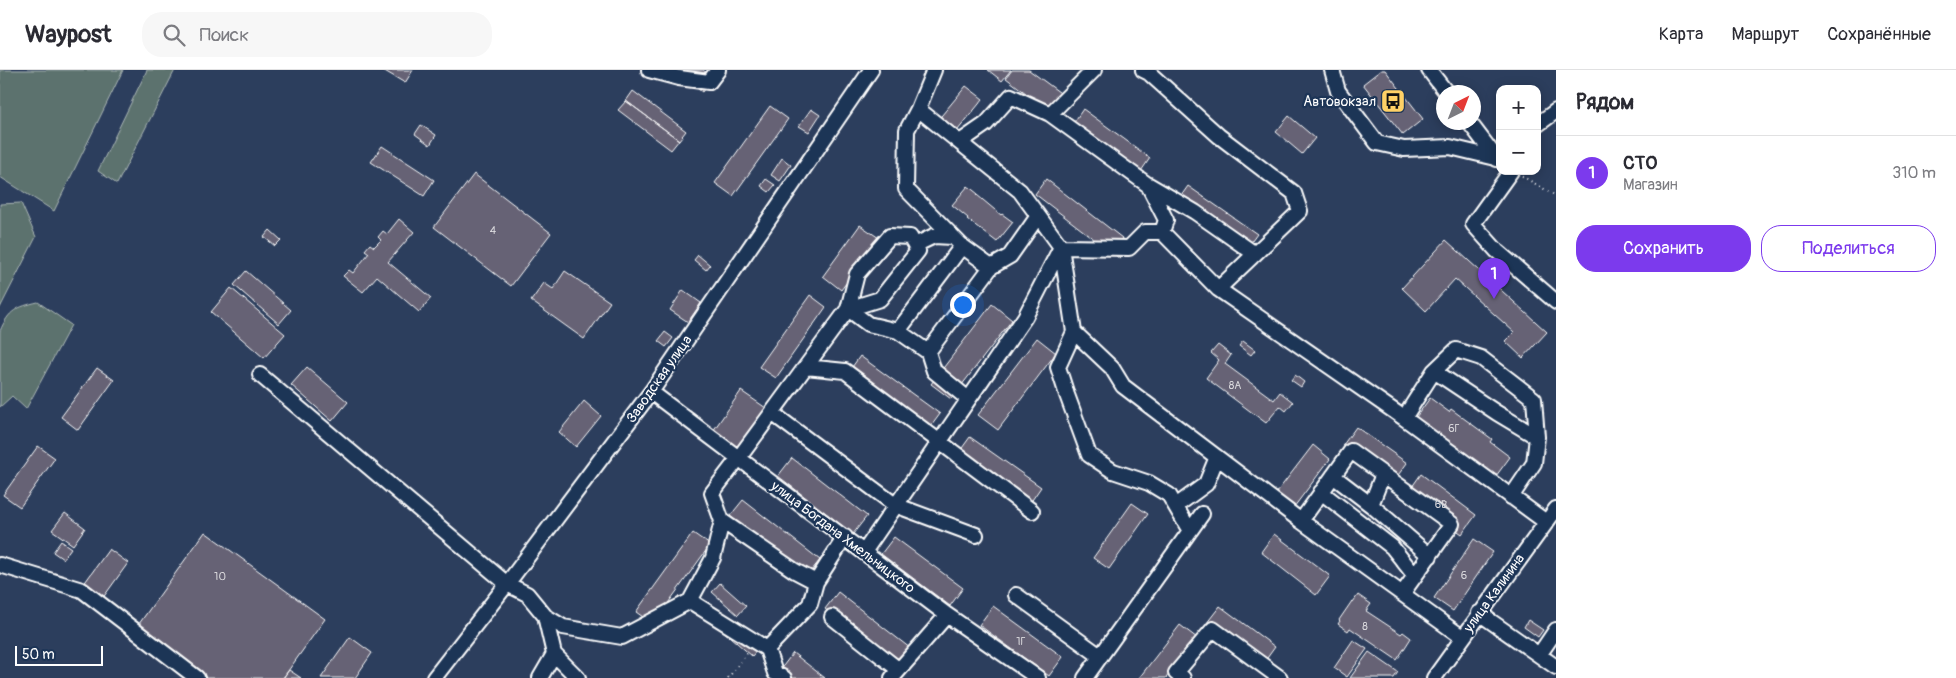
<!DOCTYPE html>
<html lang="ru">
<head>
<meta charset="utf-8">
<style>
  :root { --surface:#fff; --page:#f7f7f7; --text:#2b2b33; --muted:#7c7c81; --line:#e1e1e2; --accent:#7c3aed }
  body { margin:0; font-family:Pangolin,sans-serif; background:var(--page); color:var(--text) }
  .controls { position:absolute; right:15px; top:15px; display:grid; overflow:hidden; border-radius:10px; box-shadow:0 2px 12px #0003 }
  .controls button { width:45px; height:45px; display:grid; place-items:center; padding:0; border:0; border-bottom:1px solid var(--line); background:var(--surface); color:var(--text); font:25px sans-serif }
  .compass { position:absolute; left:1436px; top:15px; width:45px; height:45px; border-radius:50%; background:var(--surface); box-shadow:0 2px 12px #0003; rotate:42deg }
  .scale { position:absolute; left:15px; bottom:12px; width:88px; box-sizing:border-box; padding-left:5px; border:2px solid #fff; border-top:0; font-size:14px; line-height:18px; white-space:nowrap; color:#fff; -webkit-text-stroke:4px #1d3557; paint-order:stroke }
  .you { position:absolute; left:962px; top:234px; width:18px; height:18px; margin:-12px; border:4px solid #fff; border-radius:50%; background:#1a73e8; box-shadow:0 0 0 8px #1a73e833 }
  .badge { display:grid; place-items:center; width:32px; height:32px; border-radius:50%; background:var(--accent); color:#fff; font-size:16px; font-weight:700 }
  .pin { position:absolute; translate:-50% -41px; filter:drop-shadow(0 1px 2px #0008) }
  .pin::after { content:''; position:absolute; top:26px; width:18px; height:15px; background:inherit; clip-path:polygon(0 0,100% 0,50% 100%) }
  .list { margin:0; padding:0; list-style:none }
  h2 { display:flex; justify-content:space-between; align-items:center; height:65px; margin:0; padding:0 20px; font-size:21px }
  h2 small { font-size:16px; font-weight:400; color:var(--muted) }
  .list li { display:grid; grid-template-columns:32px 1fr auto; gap:15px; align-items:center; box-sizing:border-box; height:75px; padding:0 20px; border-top:1px solid var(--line) }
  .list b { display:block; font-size:19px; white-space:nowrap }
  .list p { margin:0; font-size:16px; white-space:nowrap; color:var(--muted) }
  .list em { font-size:16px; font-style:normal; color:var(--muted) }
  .actions { display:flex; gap:10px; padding:15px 20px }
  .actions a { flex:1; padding:11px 0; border:1px solid var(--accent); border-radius:20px; text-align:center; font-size:18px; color:var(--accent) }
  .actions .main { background:var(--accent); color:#fff }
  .icon { flex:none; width:28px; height:28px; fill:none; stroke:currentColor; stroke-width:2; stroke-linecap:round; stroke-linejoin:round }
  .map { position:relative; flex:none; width:1556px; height:608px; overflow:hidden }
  header { display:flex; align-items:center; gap:30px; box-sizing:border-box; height:70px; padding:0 25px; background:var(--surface); border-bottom:1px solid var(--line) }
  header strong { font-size:24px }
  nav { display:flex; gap:28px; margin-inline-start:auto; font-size:18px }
  .search { width:350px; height:45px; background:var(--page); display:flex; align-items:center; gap:12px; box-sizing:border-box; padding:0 18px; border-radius:20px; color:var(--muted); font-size:19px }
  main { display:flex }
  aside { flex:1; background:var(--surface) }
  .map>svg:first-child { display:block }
  .green { fill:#5b726e; stroke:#adb8b6 }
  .building { fill:#666275; stroke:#fff }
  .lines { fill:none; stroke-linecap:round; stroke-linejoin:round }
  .minor-casing { stroke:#fff; stroke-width:18 }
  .path { stroke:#fff; stroke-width:2; stroke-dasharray:1 4; stroke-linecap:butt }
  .minor { stroke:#1d3557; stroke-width:14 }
  .labels { text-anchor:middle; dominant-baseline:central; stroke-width:4.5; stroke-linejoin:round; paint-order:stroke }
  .number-label { font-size:11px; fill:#d9d8dc }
  .poi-label { font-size:14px; fill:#fff; stroke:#1d3557; text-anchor:end }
  .street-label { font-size:14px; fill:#fff; stroke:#1d3557 }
</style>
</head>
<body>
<header>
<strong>Waypost</strong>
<div class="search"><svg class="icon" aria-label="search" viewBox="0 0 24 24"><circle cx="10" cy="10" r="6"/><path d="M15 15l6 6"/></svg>Поиск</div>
<nav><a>Карта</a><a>Маршрут</a><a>Сохранённые</a></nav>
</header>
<main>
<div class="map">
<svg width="1556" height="608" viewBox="0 0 1556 608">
  <rect width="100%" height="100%" fill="#2c3e5d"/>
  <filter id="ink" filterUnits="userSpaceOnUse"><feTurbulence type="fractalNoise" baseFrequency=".02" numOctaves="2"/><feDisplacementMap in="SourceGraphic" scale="10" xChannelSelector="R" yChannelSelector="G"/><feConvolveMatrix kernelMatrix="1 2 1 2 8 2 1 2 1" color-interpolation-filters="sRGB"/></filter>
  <g filter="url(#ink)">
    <!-- green -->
    <path class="green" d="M0,0H123L54,141L0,107Z
      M147,0H175L117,114L98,101Z
      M21,133L36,167L0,238V134Z
      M38,232L71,255L26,339L12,326L0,337V261C9,240 17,237 38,232Z"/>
    <!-- building -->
    <path class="building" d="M383,0H413L405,13Z
      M673,0H703L713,7L702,22Z
      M988,0H1011L1002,11Z
      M1012,0H1029L1063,25L1051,42L1006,8Z
      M1381,0H1385L1423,49L1403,65L1363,14Z
      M966,16L983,29L949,71L932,57Z
      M633,21L686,61L679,70L626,31Z
      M626,31L679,70L671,80L618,40Z
      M770,36L788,49L733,126L715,113Z
      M811,39L820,45L809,62L799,56Z
      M1083,39L1150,88L1139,104L1072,55Z
      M1289,46L1315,68L1302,84L1276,62Z
      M421,55L436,65L430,75L415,64Z
      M382,76L434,110L424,126L371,92Z
      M782,88L791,95L780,111L771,105Z
      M474,104L551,163L511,216L434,157Z
      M766,109L775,115L769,122L761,116Z
      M1046,109L1131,175L1120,189L1035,124Z
      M968,116L978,124L977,125L1001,145L1002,144L1013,152L997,172L967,149L968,148L952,135Z
      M1188,116L1257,164L1244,182L1176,133Z
      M399,149L414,162L388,192L431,228L419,242L377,206L363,222L343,206L349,200L353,203L369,183L365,180L370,174L374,177L381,170L378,167L383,161L387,164Z
      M860,155L879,168L841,220L823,206Z
      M270,160L281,170L275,176L264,167Z
      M1446,170L1547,262L1523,288L1505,271L1514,262L1455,209L1426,241L1402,218Z
      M698,185L710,195L706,200L694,190Z
      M246,201L291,240L279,254L234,215Z
      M565,201L610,232L584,269L531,231L544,213L553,219Z
      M231,218L285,264L264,288L211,242Z
      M683,220L701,233L688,252L670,240Z
      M810,225L826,237L776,308L759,297Z
      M992,234L1012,250L951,329L931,314Z
      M665,262L673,268L666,277L658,271Z
      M1037,268L1056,283L998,360L978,345Z
      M1243,271L1255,280L1251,285L1239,276Z
      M1218,275L1231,285L1225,294L1274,330L1280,322L1293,332L1286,341L1280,336L1266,353L1206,308L1219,290L1211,283Z
      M860,286L940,344L926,363L847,304Z
      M307,297L348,332L332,351L291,315Z
      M97,298L114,310L78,360L61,347Z
      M1295,305L1304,312L1301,317L1291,310Z
      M741,321L766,338L738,378L713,361Z
      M1430,328L1449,342L1451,339L1492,369L1490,372L1510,387L1496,406L1416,347Z
      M584,331L601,346L576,377L559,362Z
      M1356,357L1407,393L1393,412L1343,375Z
      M970,367L1041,417L1028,436L957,385Z
      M1313,375L1330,389L1288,445L1270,431Z
      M38,376L55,388L20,437L3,425Z
      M792,388L867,446L853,464L778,406Z
      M1421,404L1476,445L1462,464L1407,424Z
      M743,430L820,490L807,506L730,446Z
      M1132,433L1148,444L1109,499L1093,488Z
      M65,443L85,458L73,475L52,460Z
      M205,462L325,549L283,608H191L131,565Z
      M693,463L710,475L653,554L636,542Z
      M1274,464L1330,506L1316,525L1261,482Z
      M894,467L963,518L950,536L881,484Z
      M1474,469L1493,482L1453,541L1434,528Z
      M61,471L71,478L63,489L53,482Z
      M109,479L128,493L97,536L78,522Z
      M720,513L746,536L738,545L712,522Z
      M838,522L915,582L902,599L825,539Z
      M1358,525L1371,534L1366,541L1401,564L1403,562L1411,568L1397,590L1350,558L1348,561L1338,554L1340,551L1339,550L1352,531L1353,532Z
      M698,527L758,579L752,586L692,534Z
      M993,536L1063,587L1049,606L979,555Z
      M1220,536L1275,577L1262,595L1206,554Z
      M1528,550L1543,560L1538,567L1524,557Z
      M1180,555L1197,568L1166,608H1139Z
      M350,567L372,583L355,608H321Z
      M1353,570L1367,579L1347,607L1334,598Z
      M1369,582L1398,602L1394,608H1350Z
      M793,583L825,608H790L780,600Z
      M289,600L301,608H283Z"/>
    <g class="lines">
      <defs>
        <path id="minor" d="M649,0L679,8L709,12L718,0
          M1143,0L1149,3L1219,66L1294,123L1300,141L1218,219
          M1332,0L1338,21L1377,73L1404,79L1450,77L1496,88L1500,85
          M1429,0L1446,22
          M918,39L907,60L906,119L962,176L991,197
          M1050,44L1094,0
          M1469,52L1497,89
          M1537,55L1556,41
          M960,72L986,54L1011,26L1050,44L1148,115L1166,150L1162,162L1218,219L1404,348L1546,452
          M1511,101L1473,154L1497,181L1556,232
          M1149,115L1195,142L1255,184
          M1162,162H1145L1129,178L1061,177L1074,262L1058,297L1067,325L1089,385L1113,401L1149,413L1169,425L1190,461
          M915,175L934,166L952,167
          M848,239L868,254L898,261L928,282L934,301L968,329
          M898,261L962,176
          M1074,262L1112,298L1123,316L1301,451
          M928,282L991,197L1010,186L1038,146
          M806,297L845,301L1032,441
          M1434,301L1497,343L1537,367
          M260,305L507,514L527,524L545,546L554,584L578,608
          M651,322L947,545L1038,608
          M772,343L895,435L976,465
          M1404,348L1434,301L1456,280L1481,288L1534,329L1537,367L1534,393L1511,427
          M1333,406L1371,435L1430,486
          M1321,422L1392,477L1415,506
          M1371,435L1383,404
          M1176,436L1206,414L1217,387
          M722,451L795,501L816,512
          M864,482L1025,247L1061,177L1020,121L918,39L934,0
          M0,495L82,520L197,608
          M1402,524L1452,454L1351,381L1301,451L1462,567
          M1016,525L1100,586
          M690,531L767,579L775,603L784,608
          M1479,543L1556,597
          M545,546L563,557L622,567L690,531L713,488L722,451L712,423L738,389L848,239L857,204L890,166L910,167L918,181L880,229L848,239
          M832,547L899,600
          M767,579L810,534L816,512L845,467
          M1539,585L1556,560
          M434,608L507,514L651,322L871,0
          M540,608L554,584
          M892,608L947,545
          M1085,608L1202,444
          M1183,608L1176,603L1213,559L1280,608
          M1434,608L1556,439"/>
      </defs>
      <!-- minor casing -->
      <use href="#minor" class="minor-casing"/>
      <!-- path -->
      <path class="path" d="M1522,106L1556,126
        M728,608L748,582"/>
      <!-- minor -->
      <use href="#minor" class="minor"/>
    </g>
  </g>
  <!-- icons -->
  <defs>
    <symbol id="bus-square" viewBox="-11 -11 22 22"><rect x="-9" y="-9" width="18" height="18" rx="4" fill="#ffd166" stroke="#1d3557"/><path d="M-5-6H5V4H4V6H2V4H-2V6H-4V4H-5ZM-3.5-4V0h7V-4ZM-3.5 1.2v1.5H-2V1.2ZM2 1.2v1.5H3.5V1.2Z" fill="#111"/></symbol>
  </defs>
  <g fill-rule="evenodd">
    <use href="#bus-square" x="1379" y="17" width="28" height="28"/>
  </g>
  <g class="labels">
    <!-- number labels -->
    <g class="number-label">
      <text x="493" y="160">4</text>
      <text x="1235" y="315">8А</text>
      <text x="1454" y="358">6Г</text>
      <text x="1441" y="434">6В</text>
      <text x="1464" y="505">6</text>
      <text x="220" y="506">10</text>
      <text x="1365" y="556">8</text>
      <text x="1021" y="571">1Г</text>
    </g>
    <!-- poi labels -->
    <g class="poi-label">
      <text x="1376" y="31">Автовокзал</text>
    </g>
    <!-- street labels -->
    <g class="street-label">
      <text transform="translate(659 309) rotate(-55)">Заводская улица</text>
      <text transform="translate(843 467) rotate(37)">улица Богдана Хмельницкого</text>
      <text transform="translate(1494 523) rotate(-54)">улица Калинина</text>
    </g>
  </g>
</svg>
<div class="controls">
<button>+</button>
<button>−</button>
</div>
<svg class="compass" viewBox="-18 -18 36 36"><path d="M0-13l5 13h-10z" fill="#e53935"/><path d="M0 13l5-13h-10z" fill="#7c7c81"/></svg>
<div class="scale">50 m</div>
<div class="you"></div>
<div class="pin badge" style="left:1494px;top:229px">1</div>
</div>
<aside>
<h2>Рядом<small></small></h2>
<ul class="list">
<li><span class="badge">1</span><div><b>СТО</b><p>Магазин</p></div><em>310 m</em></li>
</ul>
<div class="actions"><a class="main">Сохранить</a><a>Поделиться</a></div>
</aside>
</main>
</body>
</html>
